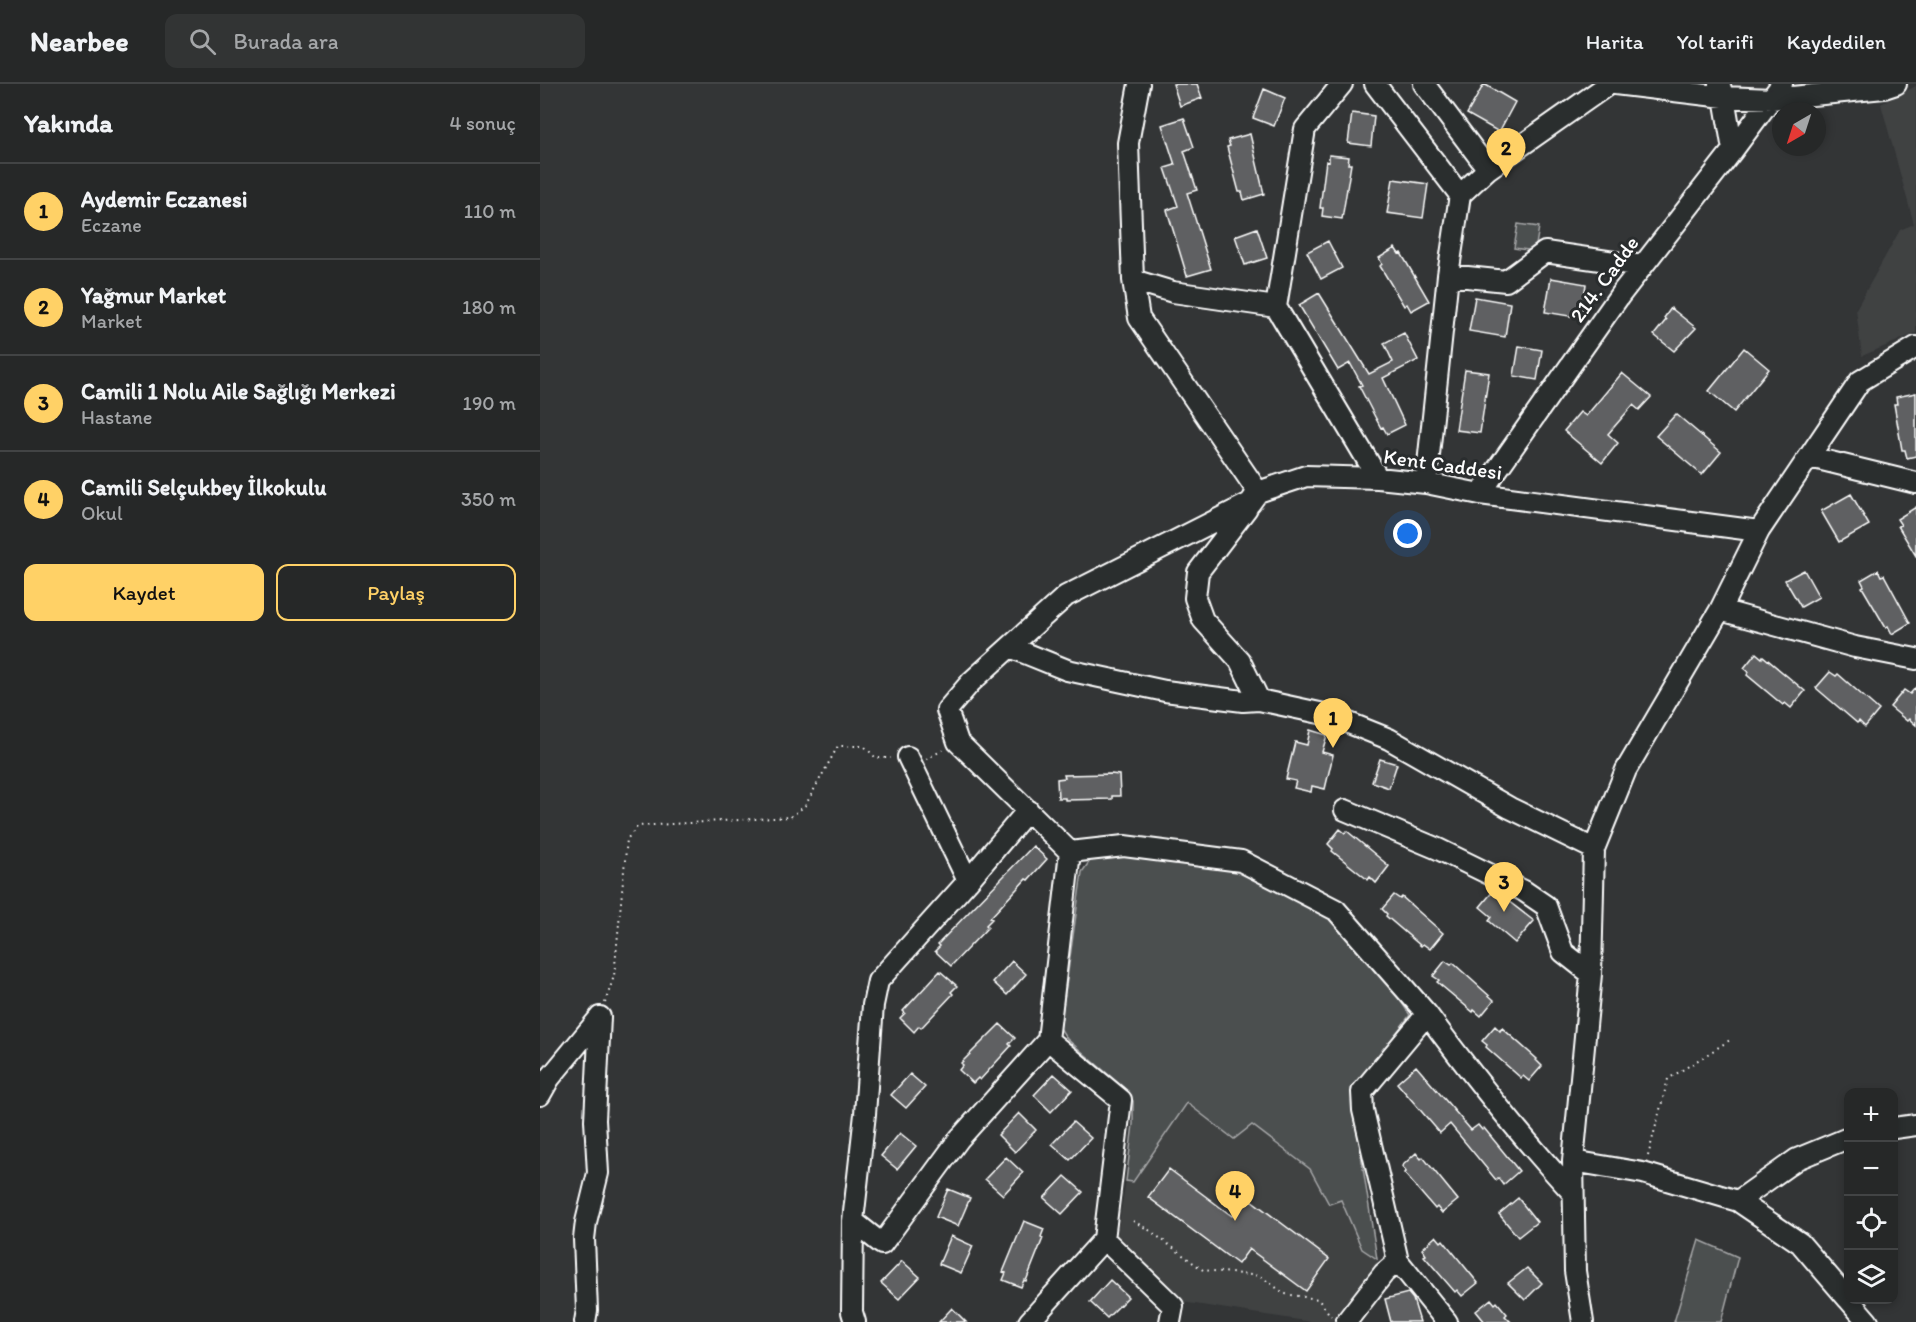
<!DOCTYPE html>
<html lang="tr">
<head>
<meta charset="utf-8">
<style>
  :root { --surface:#262828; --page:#323434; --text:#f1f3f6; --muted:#a4a6a8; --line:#424445; --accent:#ffd166 }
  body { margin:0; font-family:Itim,sans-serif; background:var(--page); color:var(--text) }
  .controls { position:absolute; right:18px; bottom:18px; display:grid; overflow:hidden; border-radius:12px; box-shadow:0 3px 9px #0003 }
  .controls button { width:54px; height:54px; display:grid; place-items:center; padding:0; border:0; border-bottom:2px solid var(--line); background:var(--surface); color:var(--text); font:30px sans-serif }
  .compass { position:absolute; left:1232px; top:18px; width:54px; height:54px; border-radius:50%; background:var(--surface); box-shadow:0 3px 9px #0003; rotate:219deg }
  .you { position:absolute; left:868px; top:450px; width:21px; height:21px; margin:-15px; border:4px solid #fff; border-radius:50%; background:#1a73e8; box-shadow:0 0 0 9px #1a73e833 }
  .badge { display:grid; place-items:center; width:39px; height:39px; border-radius:50%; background:var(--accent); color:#111; font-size:20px; font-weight:700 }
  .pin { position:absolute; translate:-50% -50px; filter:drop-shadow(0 2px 3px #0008) }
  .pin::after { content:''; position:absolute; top:32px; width:21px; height:18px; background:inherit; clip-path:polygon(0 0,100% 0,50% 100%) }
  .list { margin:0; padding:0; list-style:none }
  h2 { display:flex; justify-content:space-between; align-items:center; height:78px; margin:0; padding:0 24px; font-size:26px }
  h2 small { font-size:20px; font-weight:400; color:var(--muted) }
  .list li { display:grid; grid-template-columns:39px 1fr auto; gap:18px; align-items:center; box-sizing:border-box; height:96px; padding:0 24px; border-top:2px solid var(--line) }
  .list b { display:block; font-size:22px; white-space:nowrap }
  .list p { margin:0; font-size:20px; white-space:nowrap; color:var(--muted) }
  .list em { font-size:20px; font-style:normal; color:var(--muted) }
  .actions { display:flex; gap:12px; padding:18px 24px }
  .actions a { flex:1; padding:14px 0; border:2px solid var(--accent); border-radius:12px; text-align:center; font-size:21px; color:var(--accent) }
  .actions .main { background:var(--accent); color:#111 }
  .icon { flex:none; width:33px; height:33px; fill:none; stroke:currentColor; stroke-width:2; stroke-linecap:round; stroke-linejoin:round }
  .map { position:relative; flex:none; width:1376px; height:1238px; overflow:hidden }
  header { display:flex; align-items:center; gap:36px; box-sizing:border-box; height:84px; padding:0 30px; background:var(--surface); border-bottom:2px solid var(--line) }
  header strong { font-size:28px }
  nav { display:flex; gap:33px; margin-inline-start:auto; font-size:21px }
  .search { width:420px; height:54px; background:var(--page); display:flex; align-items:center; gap:15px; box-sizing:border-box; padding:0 21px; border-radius:12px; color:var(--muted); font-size:22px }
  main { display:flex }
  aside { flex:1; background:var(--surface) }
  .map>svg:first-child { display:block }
  .built { fill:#404243 }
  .green { fill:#4c4f50; stroke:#a6a7a8; stroke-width:1.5 }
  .building { fill:#5f6162; stroke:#fff; stroke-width:1.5 }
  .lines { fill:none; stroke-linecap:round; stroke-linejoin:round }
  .minor-casing { stroke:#fff; stroke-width:24 }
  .path { stroke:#fff; stroke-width:2; stroke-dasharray:1.5 4.5; stroke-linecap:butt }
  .minor { stroke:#2a2d2e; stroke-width:20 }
  .labels { text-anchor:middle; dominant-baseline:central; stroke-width:6; stroke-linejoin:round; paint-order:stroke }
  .street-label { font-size:21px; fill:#fff; stroke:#2a2d2e }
</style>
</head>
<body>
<header>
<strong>Nearbee</strong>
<div class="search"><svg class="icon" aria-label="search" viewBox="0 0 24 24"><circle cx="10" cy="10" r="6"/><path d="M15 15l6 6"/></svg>Burada ara</div>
<nav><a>Harita</a><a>Yol tarifi</a><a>Kaydedilen</a></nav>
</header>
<main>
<aside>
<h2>Yakında<small>4 sonuç</small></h2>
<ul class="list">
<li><span class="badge">1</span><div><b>Aydemir Eczanesi</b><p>Eczane</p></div><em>110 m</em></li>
<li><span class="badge">2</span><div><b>Yağmur Market</b><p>Market</p></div><em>180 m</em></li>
<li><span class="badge">3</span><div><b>Camili 1 Nolu Aile Sağlığı Merkezi</b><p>Hastane</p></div><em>190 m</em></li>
<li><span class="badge">4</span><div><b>Camili Selçukbey İlkokulu</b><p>Okul</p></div><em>350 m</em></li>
</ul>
<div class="actions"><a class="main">Kaydet</a><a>Paylaş</a></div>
</aside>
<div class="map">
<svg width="1376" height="1238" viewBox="0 0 1376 1238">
  <rect width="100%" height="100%" fill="#333536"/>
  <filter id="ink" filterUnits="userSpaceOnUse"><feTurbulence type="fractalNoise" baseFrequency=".0167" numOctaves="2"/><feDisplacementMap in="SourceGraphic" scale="12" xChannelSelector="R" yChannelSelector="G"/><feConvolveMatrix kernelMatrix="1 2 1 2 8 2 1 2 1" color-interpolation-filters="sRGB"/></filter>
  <g filter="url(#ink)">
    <!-- built -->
    <path class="built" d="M1376,2V249L1322,272L1316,225L1360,146L1374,140L1341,20Z
      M647,1019L694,1055L712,1041L770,1085L789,1120L801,1115L822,1165L837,1175L838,1181L812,1211L794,1238H772L642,1218L576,1155L586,1097L593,1098Z"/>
    <!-- green -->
    <path class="green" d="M978,140L999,143L995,167L974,164Z
      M577,771L702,787L770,820L790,835L825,870L856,910L870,931L820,997L812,1012L837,1175L822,1165L801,1116L789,1120L770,1085L712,1041L694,1055L647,1019L593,1098L586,1097L593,1040V1017L583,1003L527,955L520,944L542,788L552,774Z
      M1159,1156L1198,1173L1181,1238H1134Z"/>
    <!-- building -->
    <path class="building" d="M633,0H657L662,14L640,22Z
      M944,0L975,18L959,48L927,30Z
      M724,5L745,14L734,42L713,34Z
      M812,29L834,32L831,62L808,59Z
      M644,34L654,63L644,67L657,106L647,109L671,185L647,192L627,126L638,122L625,84L635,81L622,41Z
      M710,50L724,110L704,116L702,108H699L687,63L690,62L688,56Z
      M789,71L809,73L808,80H811L802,135L782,132L783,124H780L786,77L789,78Z
      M853,95L888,100L883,134L847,129Z
      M717,144L727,174L705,181L695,152Z
      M788,157L802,184L781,195L767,168Z
      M855,164L859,170L861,169L889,217L871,227L867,220L864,222L840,182L842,180L839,174Z
      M1011,194L1046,200L1041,234L1005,228Z
      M779,209L829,290L853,278L844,259L864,249L878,276L843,294L865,341L847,350L843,343L841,344L834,331L819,302L822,301L810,279L798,286L759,221Z
      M935,213L970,219L965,253L929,247Z
      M1131,224L1156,244L1134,267L1114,251L1126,236L1124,234Z
      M979,262L1002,266L997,296L974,292Z
      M1204,264L1229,285L1194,328L1169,307Z
      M925,286L949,289L940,349L916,346Z
      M1082,289L1111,313L1099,326L1093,321L1068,350L1078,359L1062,379L1024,347L1040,328L1046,332Z
      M1376,309V372L1367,374L1365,366H1362L1354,320H1357L1356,313Z
      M1136,330L1181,368L1162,391L1116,352Z
      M1311,410L1329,441L1299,458L1281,427Z
      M1376,423V472L1358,442L1361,441L1357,435Z
      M1264,486L1279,513L1261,523L1245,496Z
      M1338,486L1341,492L1344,491L1370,539L1352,550L1348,542L1346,544L1322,503L1324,502L1321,496Z
      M1216,569L1222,574L1223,572L1265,607L1251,624L1245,619L1243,621L1207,591L1209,588L1204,584Z
      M1290,588L1296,592L1298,590L1339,626L1325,643L1319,637L1317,639L1276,604Z
      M1376,603V641L1369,635L1367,637L1350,623L1364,606L1370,610Z
      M770,646L787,651L782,668L793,671L785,705L772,702L771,708L754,704L756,697L746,695L755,658L767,661Z
      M840,675L857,680L849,704L832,698Z
      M571,690L579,691L580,712H572V715L525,716V714H518L517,695L525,694L524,691Z
      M800,745L805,749L807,747L849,782L836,799L830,793L828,796L792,767L793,765L788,760Z
      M493,762L507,775L488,796L486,795L450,834L452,835L446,841L448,843L411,882L395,867L400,862L398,860Z
      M954,806L994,837L975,859L949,837L952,833L940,823Z
      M854,811L860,815L862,813L903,849L890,865L883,860L881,862L846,832L847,830L842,825Z
      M472,877L486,890L467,911L453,898Z
      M905,877L911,881L913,879L954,916L941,932L934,926L933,928L897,898L899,896L893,892Z
      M400,887L417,902L411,908L413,910L381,944L379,942L374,948L360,934L365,929L363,927Z
      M460,940L475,954L469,960L471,962L460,974L440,996L438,994L433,999L419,986L423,981L421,979Z
      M955,942L960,947L962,944L997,975L996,976L1002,982L989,997L983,992L981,994L946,963L947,961L942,957Z
      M876,982L931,1046L938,1041L942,1046L944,1044L979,1087L963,1101L958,1094L956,1096L910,1040L900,1049L857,999Z
      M370,990L385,1003L366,1024L351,1011Z
      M514,990L532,1006L511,1028L494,1011Z
      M479,1029L496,1046L475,1068L458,1051Z
      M533,1038L551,1054L530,1076L512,1060Z
      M360,1049L376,1062L357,1085L341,1072Z
      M876,1069L881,1075L883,1073L918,1116L902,1129L897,1123L895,1125L864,1089L866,1088L862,1082Z
      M466,1073L483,1089L463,1111L445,1095Z
      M629,1085L692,1132L707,1113L789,1175L766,1207L709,1165L698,1180L608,1113Z
      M525,1092L543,1108L522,1130L504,1114Z
      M408,1105L430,1114L418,1142L396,1133Z
      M978,1114L997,1138L978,1153L959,1130Z
      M484,1137L504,1145L501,1153L503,1154L486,1197L484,1196L481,1203L463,1196L466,1189L463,1188Z
      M411,1152L433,1162L421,1189L399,1180Z
      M896,1152L901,1158L903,1156L938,1199L922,1212L917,1206L915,1208L884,1172L886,1171L882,1165Z
      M362,1177L380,1193L359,1215L341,1199Z
      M987,1184L1002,1199L985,1216L968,1199Z
      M570,1196L588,1213L567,1234L550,1218Z
      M868,1209L873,1215L880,1238H851L845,1215Z
      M951,1215L955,1220L957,1218L967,1230L965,1232L971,1238H945L936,1227Z
      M412,1224L426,1238H399Z"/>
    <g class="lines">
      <defs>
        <path id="minor" d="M599,0L588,59L593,196L633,208L736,223
          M802,0L765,45L736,223L838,394
          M835,0L920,111L948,85L1069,0
          M884,0L948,85
          M1075,0L1184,13L1232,15L1344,4L1356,0
          M1193,66L1242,0
          M908,191L966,197L1005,168L1102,182
          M593,196L599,234L718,408
          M1270,373L1376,399
          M886,399L908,191L920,111
          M940,410L1080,211L1193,66L1184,13L1179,0
          M1180,526L1315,563L1376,575
          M470,563L527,586L625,607L703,617L719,616L700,577L663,536L655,514L658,488L707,424
          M719,616L789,631L849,655L970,724L1054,765
          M368,673L428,797
          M488,726L428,797L338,897L333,921L325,1030L313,1137L342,1160L419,1055L508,956L530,768L418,658L407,626L431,598L526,512L710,419L718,408L766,392L838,394L886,399L940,410L1219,447L1320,297L1376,263
          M805,726L898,765L984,807L1006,822L1023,868L1051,890
          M530,768L584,762L701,777L796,826L887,930
          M508,956L581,1016L564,1155L633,1222L630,1238
          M0,1011L9,995L60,933
          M1354,1044L1376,1041
          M1033,1077L1103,1089L1198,1117L1260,1159L1308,1215
          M1198,1117L1257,1075L1308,1054
          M313,1137L312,1228L315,1238
          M858,1177L907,1238
          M1309,1216L1328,1238
          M45,1238L47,1226L44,1155L46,1138L58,1089L55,1036L60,933
          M489,1238L564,1155
          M806,1238L844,1189L858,1177L823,1026L822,1008L887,930C933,992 980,1052 1032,1108
          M1043,1238L1035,1187L1033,1077L1051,890L1054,765L1086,686L1180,526L1219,447"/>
      </defs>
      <!-- minor casing -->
      <use href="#minor" class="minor-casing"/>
      <!-- path -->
      <path class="path" d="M386,675L405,665
        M65,919L74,892L87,755L98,742L250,733L265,722L298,662H324L336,674H351
        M1108,1072L1128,995L1190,956
        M593,1137L609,1146L663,1186L720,1192L745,1210L778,1215L791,1232"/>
      <!-- minor -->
      <use href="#minor" class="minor"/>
    </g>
  </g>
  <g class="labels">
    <!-- street labels -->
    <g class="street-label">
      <text transform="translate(1064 195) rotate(-54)">214. Cadde</text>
      <text transform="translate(903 380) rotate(8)">Kent Caddesi</text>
    </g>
  </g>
</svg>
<div class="controls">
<button>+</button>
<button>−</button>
<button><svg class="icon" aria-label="locate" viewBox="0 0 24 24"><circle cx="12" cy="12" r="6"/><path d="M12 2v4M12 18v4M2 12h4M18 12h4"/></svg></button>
<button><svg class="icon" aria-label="layers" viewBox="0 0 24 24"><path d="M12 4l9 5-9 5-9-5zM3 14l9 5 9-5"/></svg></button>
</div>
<svg class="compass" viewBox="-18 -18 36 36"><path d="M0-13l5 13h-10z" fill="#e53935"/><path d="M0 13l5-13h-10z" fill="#a4a6a8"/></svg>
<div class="you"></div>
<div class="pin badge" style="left:793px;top:664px">1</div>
<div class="pin badge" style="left:966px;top:94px">2</div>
<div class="pin badge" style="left:964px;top:828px">3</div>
<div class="pin badge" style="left:695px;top:1137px">4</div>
</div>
</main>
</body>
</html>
